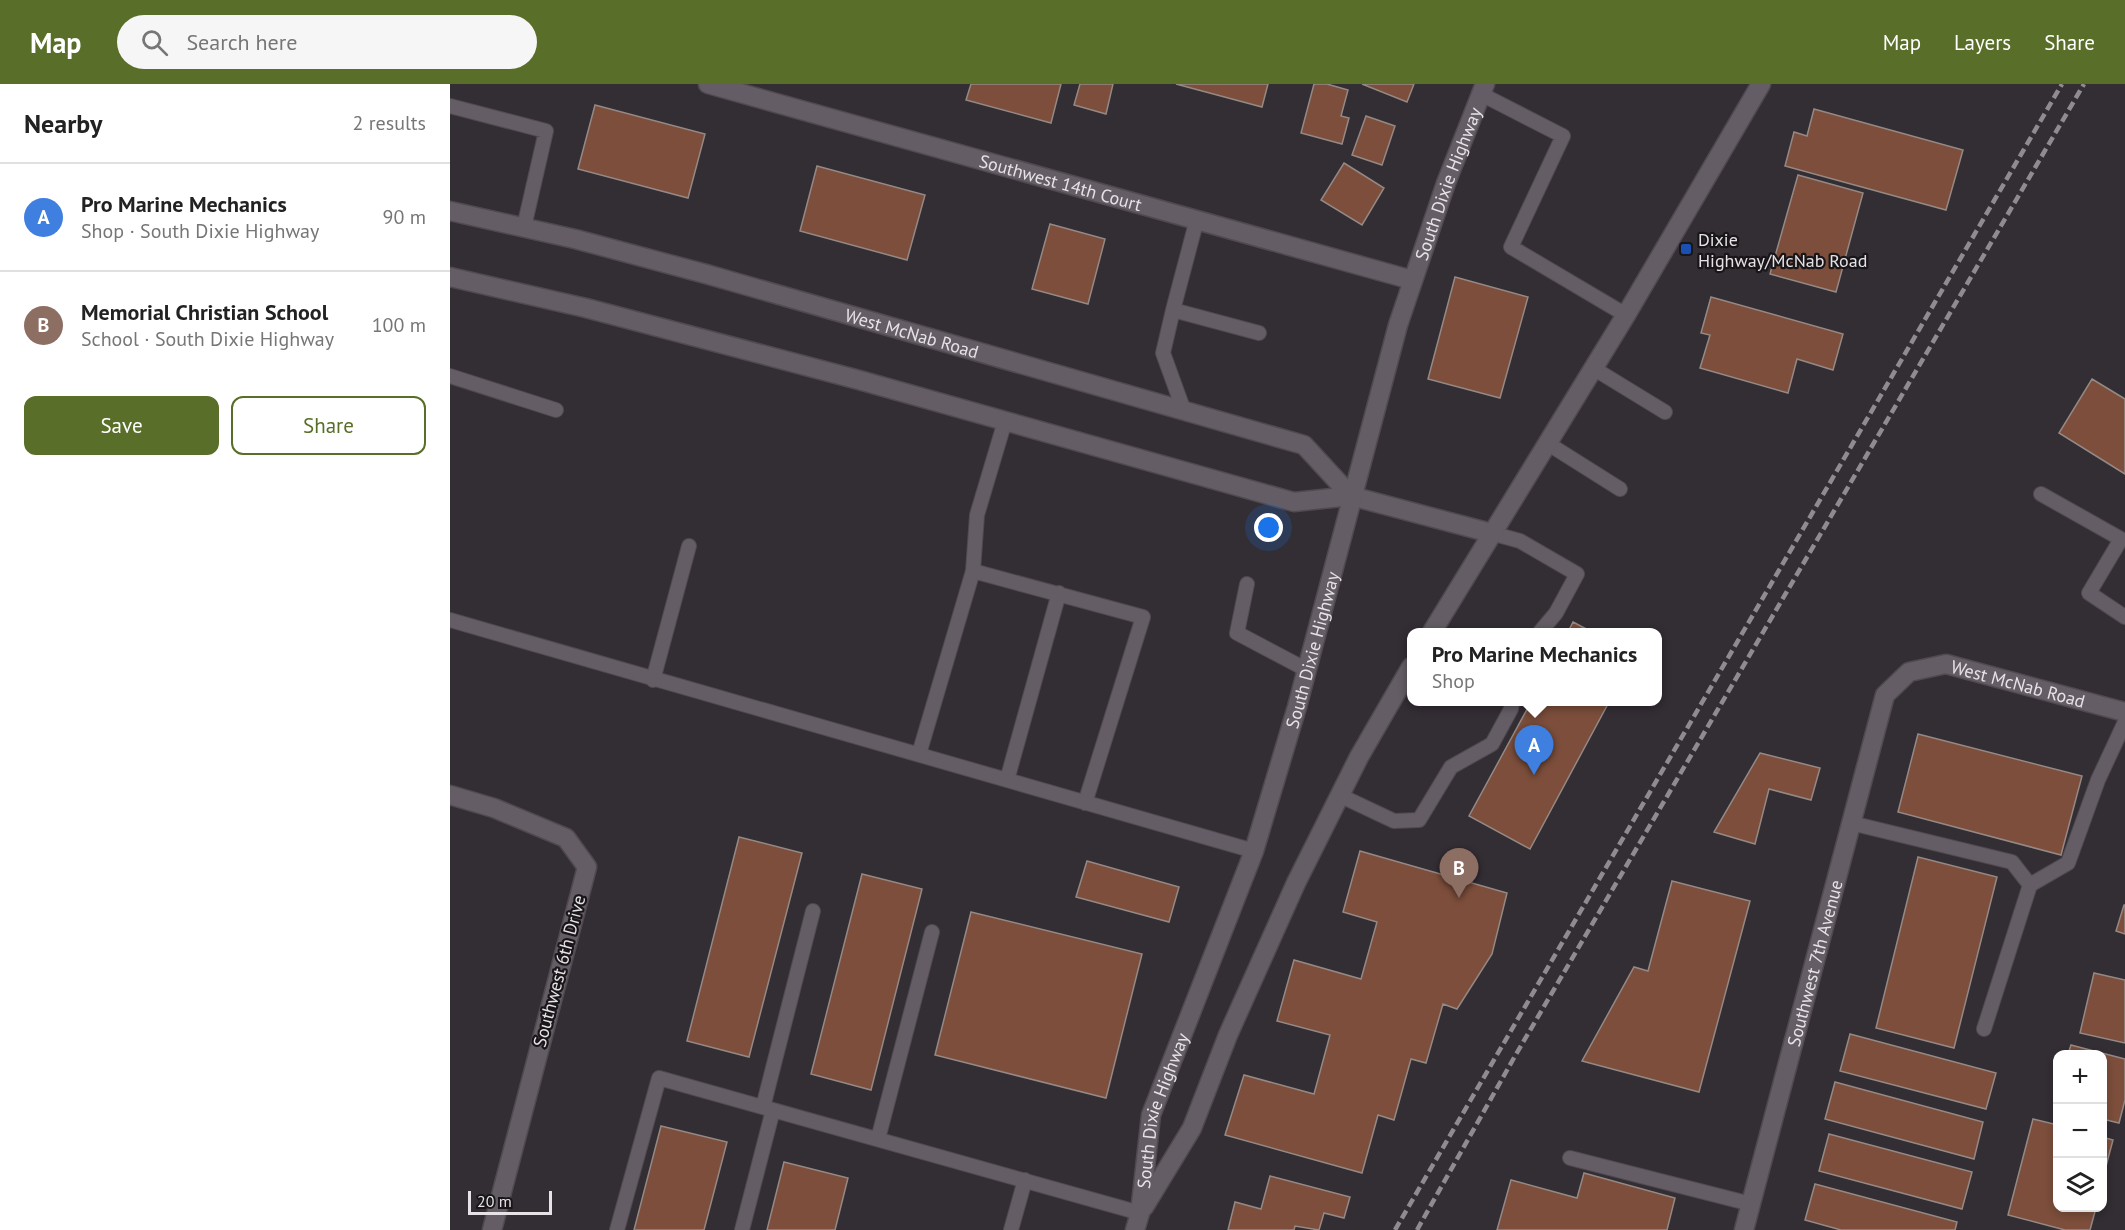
<!DOCTYPE html>
<html lang="en">
<head>
<meta charset="utf-8">
<style>
  :root { --surface:#fff; --page:#f6f6f6; --text:#222; --muted:#767676; --line:#e0e0e0; --accent:#596e29 }
  body { margin:0; font-family:"PT Sans",sans-serif; background:var(--page); color:var(--text) }
  .controls { position:absolute; right:18px; bottom:18px; display:grid; overflow:hidden; border-radius:12px; box-shadow:0 3px 9px #0003 }
  .controls button { width:54px; height:54px; display:grid; place-items:center; padding:0; border:0; border-bottom:2px solid var(--line); background:var(--surface); color:var(--text); font:30px sans-serif }
  .scale { position:absolute; left:18px; bottom:15px; width:84px; box-sizing:border-box; padding-left:6px; border:3px solid #e6e2e6; border-top:0; font-size:16px; line-height:21px; white-space:nowrap; color:#e6e2e6; -webkit-text-stroke:4px #191619; paint-order:stroke }
  .you { position:absolute; left:819px; top:444px; width:21px; height:21px; margin:-15px; border:4px solid #fff; border-radius:50%; background:#1a73e8; box-shadow:0 0 0 9px #1a73e833 }
  .badge { display:grid; place-items:center; width:39px; height:39px; border-radius:50%; background:var(--accent); color:#fff; font-size:20px; font-weight:700 }
  .pin { position:absolute; translate:-50% -50px; filter:drop-shadow(0 2px 3px #0008) }
  .pin::after { content:''; position:absolute; top:32px; width:21px; height:18px; background:inherit; clip-path:polygon(0 0,100% 0,50% 100%) }
  .popup { position:absolute; left:957px; top:544px; width:255px; height:78px; box-sizing:border-box; display:grid; place-content:center; border-radius:12px; background:var(--surface); filter:drop-shadow(0 2px 4px #0005); font-size:20px; white-space:nowrap; color:var(--muted) }
  .popup b { font-size:22px; color:var(--text) }
  .popup::after { content:''; position:absolute; left:50%; top:100%; margin-left:-12px; border:12px solid transparent; border-top-color:var(--surface) }
  .list { margin:0; padding:0; list-style:none }
  h2 { display:flex; justify-content:space-between; align-items:center; height:78px; margin:0; padding:0 24px; font-size:26px }
  h2 small { font-size:20px; font-weight:400; color:var(--muted) }
  .list li { display:grid; grid-template-columns:39px 1fr auto; gap:18px; align-items:center; box-sizing:border-box; height:108px; padding:0 24px; border-top:2px solid var(--line) }
  .list b { display:block; font-size:22px; white-space:nowrap }
  .list p { margin:0; font-size:20px; white-space:nowrap; color:var(--muted) }
  .list em { font-size:20px; font-style:normal; color:var(--muted) }
  .actions { display:flex; gap:12px; padding:18px 24px }
  .actions a { flex:1; padding:14px 0; border:2px solid var(--accent); border-radius:12px; text-align:center; font-size:21px; color:var(--accent) }
  .actions .main { background:var(--accent); color:#fff }
  .icon { flex:none; width:33px; height:33px; fill:none; stroke:currentColor; stroke-width:2; stroke-linecap:round; stroke-linejoin:round }
  .map { position:relative; flex:none; width:1675px; height:1146px; overflow:hidden }
  header { display:flex; align-items:center; gap:36px; box-sizing:border-box; height:84px; padding:0 30px; background:var(--accent); color:#fff }
  header strong { font-size:28px }
  nav { display:flex; gap:33px; margin-inline-start:auto; font-size:21px }
  .search { width:420px; height:54px; background:var(--page); display:flex; align-items:center; gap:15px; box-sizing:border-box; padding:0 21px; border-radius:33px; color:var(--muted); font-size:22px }
  main { display:flex }
  aside { flex:1; background:var(--surface) }
  .map>svg:first-child { display:block }
  .building { fill:#7c4e3b; stroke:#948985; stroke-width:1.5 }
  .lines { fill:none; stroke-linecap:round; stroke-linejoin:round }
  .lane-casing { stroke:#504a50; stroke-width:16 }
  .street-casing { stroke:#504a50; stroke-width:21 }
  .secondary-casing { stroke:#504a50; stroke-width:21 }
  .lane { stroke:#645d65; stroke-width:14 }
  .street { stroke:#645d65; stroke-width:18 }
  .secondary { stroke:#645d65; stroke-width:18 }
  .rail { stroke:#908b90; stroke-width:4.5; stroke-dasharray:9 4.5; stroke-linecap:butt }
  .transit-dot { fill:#1a4fb4; stroke:#191619; stroke-width:2 }
  .labels { text-anchor:middle; dominant-baseline:central; stroke-width:4.5; stroke-linejoin:round; paint-order:stroke }
  .street-label { font-size:18px; fill:#e6e2e6; stroke:#191619 }
  .poi-label { font-size:18px; fill:#e6e2e6; stroke:#191619; text-anchor:start }
</style>
</head>
<body>
<header>
<strong>Map</strong>
<div class="search"><svg class="icon" aria-label="search" viewBox="0 0 24 24"><circle cx="10" cy="10" r="6"/><path d="M15 15l6 6"/></svg>Search here</div>
<nav><a>Map</a><a>Layers</a><a>Share</a></nav>
</header>
<main>
<aside>
<h2>Nearby<small>2 results</small></h2>
<ul class="list">
<li><span class="badge" style="background:#3f7fe0">A</span><div><b>Pro Marine Mechanics</b><p>Shop · South Dixie Highway</p></div><em>90 m</em></li>
<li><span class="badge" style="background:#8d6e63">B</span><div><b>Memorial Christian School</b><p>School · South Dixie Highway</p></div><em>100 m</em></li>
</ul>
<div class="actions"><a class="main">Save</a><a>Share</a></div>
</aside>
<div class="map">
<svg width="1675" height="1146" viewBox="0 0 1675 1146">
  <rect width="100%" height="100%" fill="#332d34"/>
  <!-- building -->
  <path class="building" d="M521,0H611L601,39L516,16Z
    M630,0H663L656,30L624,21Z
    M726,0H818L812,23Z
    M864,0H877L898,6L891,32L899,34L892,60L851,49Z
    M912,0H964L957,18Z
    M145,21L255,50L238,114L128,85Z
    M1364,25L1513,66L1496,126L1335,82L1344,48L1357,52Z
    M916,32L945,42L932,81L902,71Z
    M894,79L934,104L912,141L871,116Z
    M367,82L475,111L457,176L350,147Z
    M1348,91L1413,109L1386,208L1320,190Z
    M600,140L655,155L638,220L582,205Z
    M1005,193L1078,213L1050,314L978,295Z
    M1261,213L1393,250L1383,286L1347,275L1338,309L1250,284L1260,251L1251,249Z
    M1642,295L1675,315V390L1609,349Z
    M1123,538L1142,548H1118Z
    M1081,618H1159L1080,765L1019,732Z
    M1468,650L1632,692L1611,771L1448,728Z
    M1310,669L1370,684L1361,716L1319,705L1305,760L1264,748Z
    M289,753L352,769L299,973L237,957Z
    M910,767L1057,809L1042,870L1007,925L993,920L976,979L961,975L944,1036L928,1031L912,1089L775,1051L794,991L864,1010L880,951L827,937L844,876L911,895L927,838L893,828Z
    M1468,773L1547,793L1504,964L1426,944Z
    M637,777L729,803L719,838L626,813Z
    M412,790L472,805L421,1006L361,990Z
    M1222,797L1300,817L1249,1008L1132,977L1184,883L1198,887Z
    M1674,821H1675V850L1666,847Z
    M521,828L692,870L656,1014L485,971Z
    M1644,889L1675,896V959L1630,949Z
    M1400,950L1546,989L1536,1025L1390,987Z
    M1621,961L1675,975V1016L1669,1039L1652,1035V970H1618Z
    M1385,998L1533,1038L1524,1075L1375,1035Z
    M1583,1035L1608,1041V1124H1646L1640,1146H1615L1558,1131Z
    M211,1042L277,1058L254,1146H184Z
    M1379,1050L1522,1088L1512,1125L1369,1087Z
    M1652,1053L1663,1056L1652,1097Z
    M334,1078L398,1094L385,1146H317Z
    M1134,1089L1225,1114L1217,1146H1047L1061,1096L1127,1114Z
    M820,1092L900,1113L894,1134L874,1129L869,1146L845,1142L844,1146H778L785,1118L811,1125Z
    M1365,1100L1507,1138L1505,1146H1391L1355,1136Z"/>
  <g class="lines">
    <defs>
      <path id="lane" d="M1031,10L1113,52L1061,163L1176,231
        M0,22L96,47L74,143
        M747,135L723,226L809,249
        M723,226L713,269L734,327
        M1143,284L1215,328
        M0,292L106,326
        M1097,359L1170,405
        M1591,410L1671,455L1639,509L1675,533
        M1041,449L1070,457L1127,490L1106,529L1090,548
        M523,487L693,533L635,719
        M797,500L787,549L857,586
        M0,536L804,767
        M203,596L239,462
        M469,670L523,487L527,431L555,337
        M557,696L609,509
        M889,711L944,737L969,736L1001,683L1042,660L1061,625L1062,618
        M1401,739L1562,778L1580,801
        M1534,945L1580,801L1618,779L1648,696L1675,638
        M313,1023L363,827
        M428,1055L482,848
        M1120,1074L1301,1120
        M167,1146L209,994L690,1129
        M292,1146L323,1026
        M561,1146L575,1096"/>
      <g id="street">
        <path id="s1" d="M258,0L962,196"/>
        <path d="M0,711L44,724L116,754L137,783L42,1146"/>
        <path id="s2" d="M1294,1146L1435,611L1459,588L1496,580L1675,628"/>
      </g>
      <g id="secondary">
        <path id="s3" d="M0,127L125,155L256,190L854,361L901,412"/>
        <path d="M0,193L136,224L409,296L844,418L901,412L1041,449"/>
        <path d="M982,548L1176,231L1311,0"/>
        <path d="M694,1123L742,1044L778,951L846,799L909,673L961,583"/>
        <path id="s4" d="M685,1146L690,1129L701,1031L804,767L847,623L948,241L996,99L1035,0"/>
      </g>
    </defs>
    <!-- lane casing -->
    <use href="#lane" class="lane-casing"/>
    <!-- street casing -->
    <use href="#street" class="street-casing"/>
    <!-- secondary casing -->
    <use href="#secondary" class="secondary-casing"/>
    <!-- lane -->
    <use href="#lane" class="lane"/>
    <!-- street -->
    <use href="#street" class="street"/>
    <!-- secondary -->
    <use href="#secondary" class="secondary"/>
    <!-- rail -->
    <path class="rail" d="M945,1146L1612,0
      M967,1146L1065,972L1634,0"/>
  </g>
  <!-- markers -->
  <rect class="transit-dot" x="1230" y="159" width="12" height="12" rx="3"/>
  <g class="labels">
    <!-- street labels -->
    <g class="street-label">
      <text stroke="none"><textPath href="#s1" startOffset="366">Southwest 14th Court</textPath></text>
      <text stroke="none"><textPath href="#s4" startOffset="1095">South Dixie Highway</textPath></text>
      <text stroke="none"><textPath href="#s3" startOffset="478">West McNab Road</textPath></text>
      <text stroke="none"><textPath href="#s4" startOffset="609">South Dixie Highway</textPath></text>
      <text stroke="none"><textPath href="#s2" startOffset="699">West McNab Road</textPath></text>
      <text stroke="none"><textPath href="#s2" startOffset="276">Southwest 7th Avenue</textPath></text>
      <text transform="translate(109 887) rotate(-75)">Southwest 6th Drive</text>
      <text stroke="none"><textPath href="#s4" startOffset="123">South Dixie Highway</textPath></text>
    </g>
    <!-- poi labels -->
    <g class="poi-label">
      <text x="1248" y="155">Dixie<tspan x="1248" dy="21">Highway/McNab Road</tspan></text>
    </g>
  </g>
</svg>
<div class="controls">
<button>+</button>
<button>−</button>
<button><svg class="icon" aria-label="layers" viewBox="0 0 24 24"><path d="M12 4l9 5-9 5-9-5zM3 14l9 5 9-5"/></svg></button>
</div>
<div class="scale">20 m</div>
<div class="you"></div>
<div class="pin badge" style="left:1084px;top:691px;background:#3f7fe0">A</div>
<div class="popup"><b>Pro Marine Mechanics</b>Shop</div>
<div class="pin badge" style="left:1009px;top:814px;background:#8d6e63">B</div>
</div>
</main>
</body>
</html>
